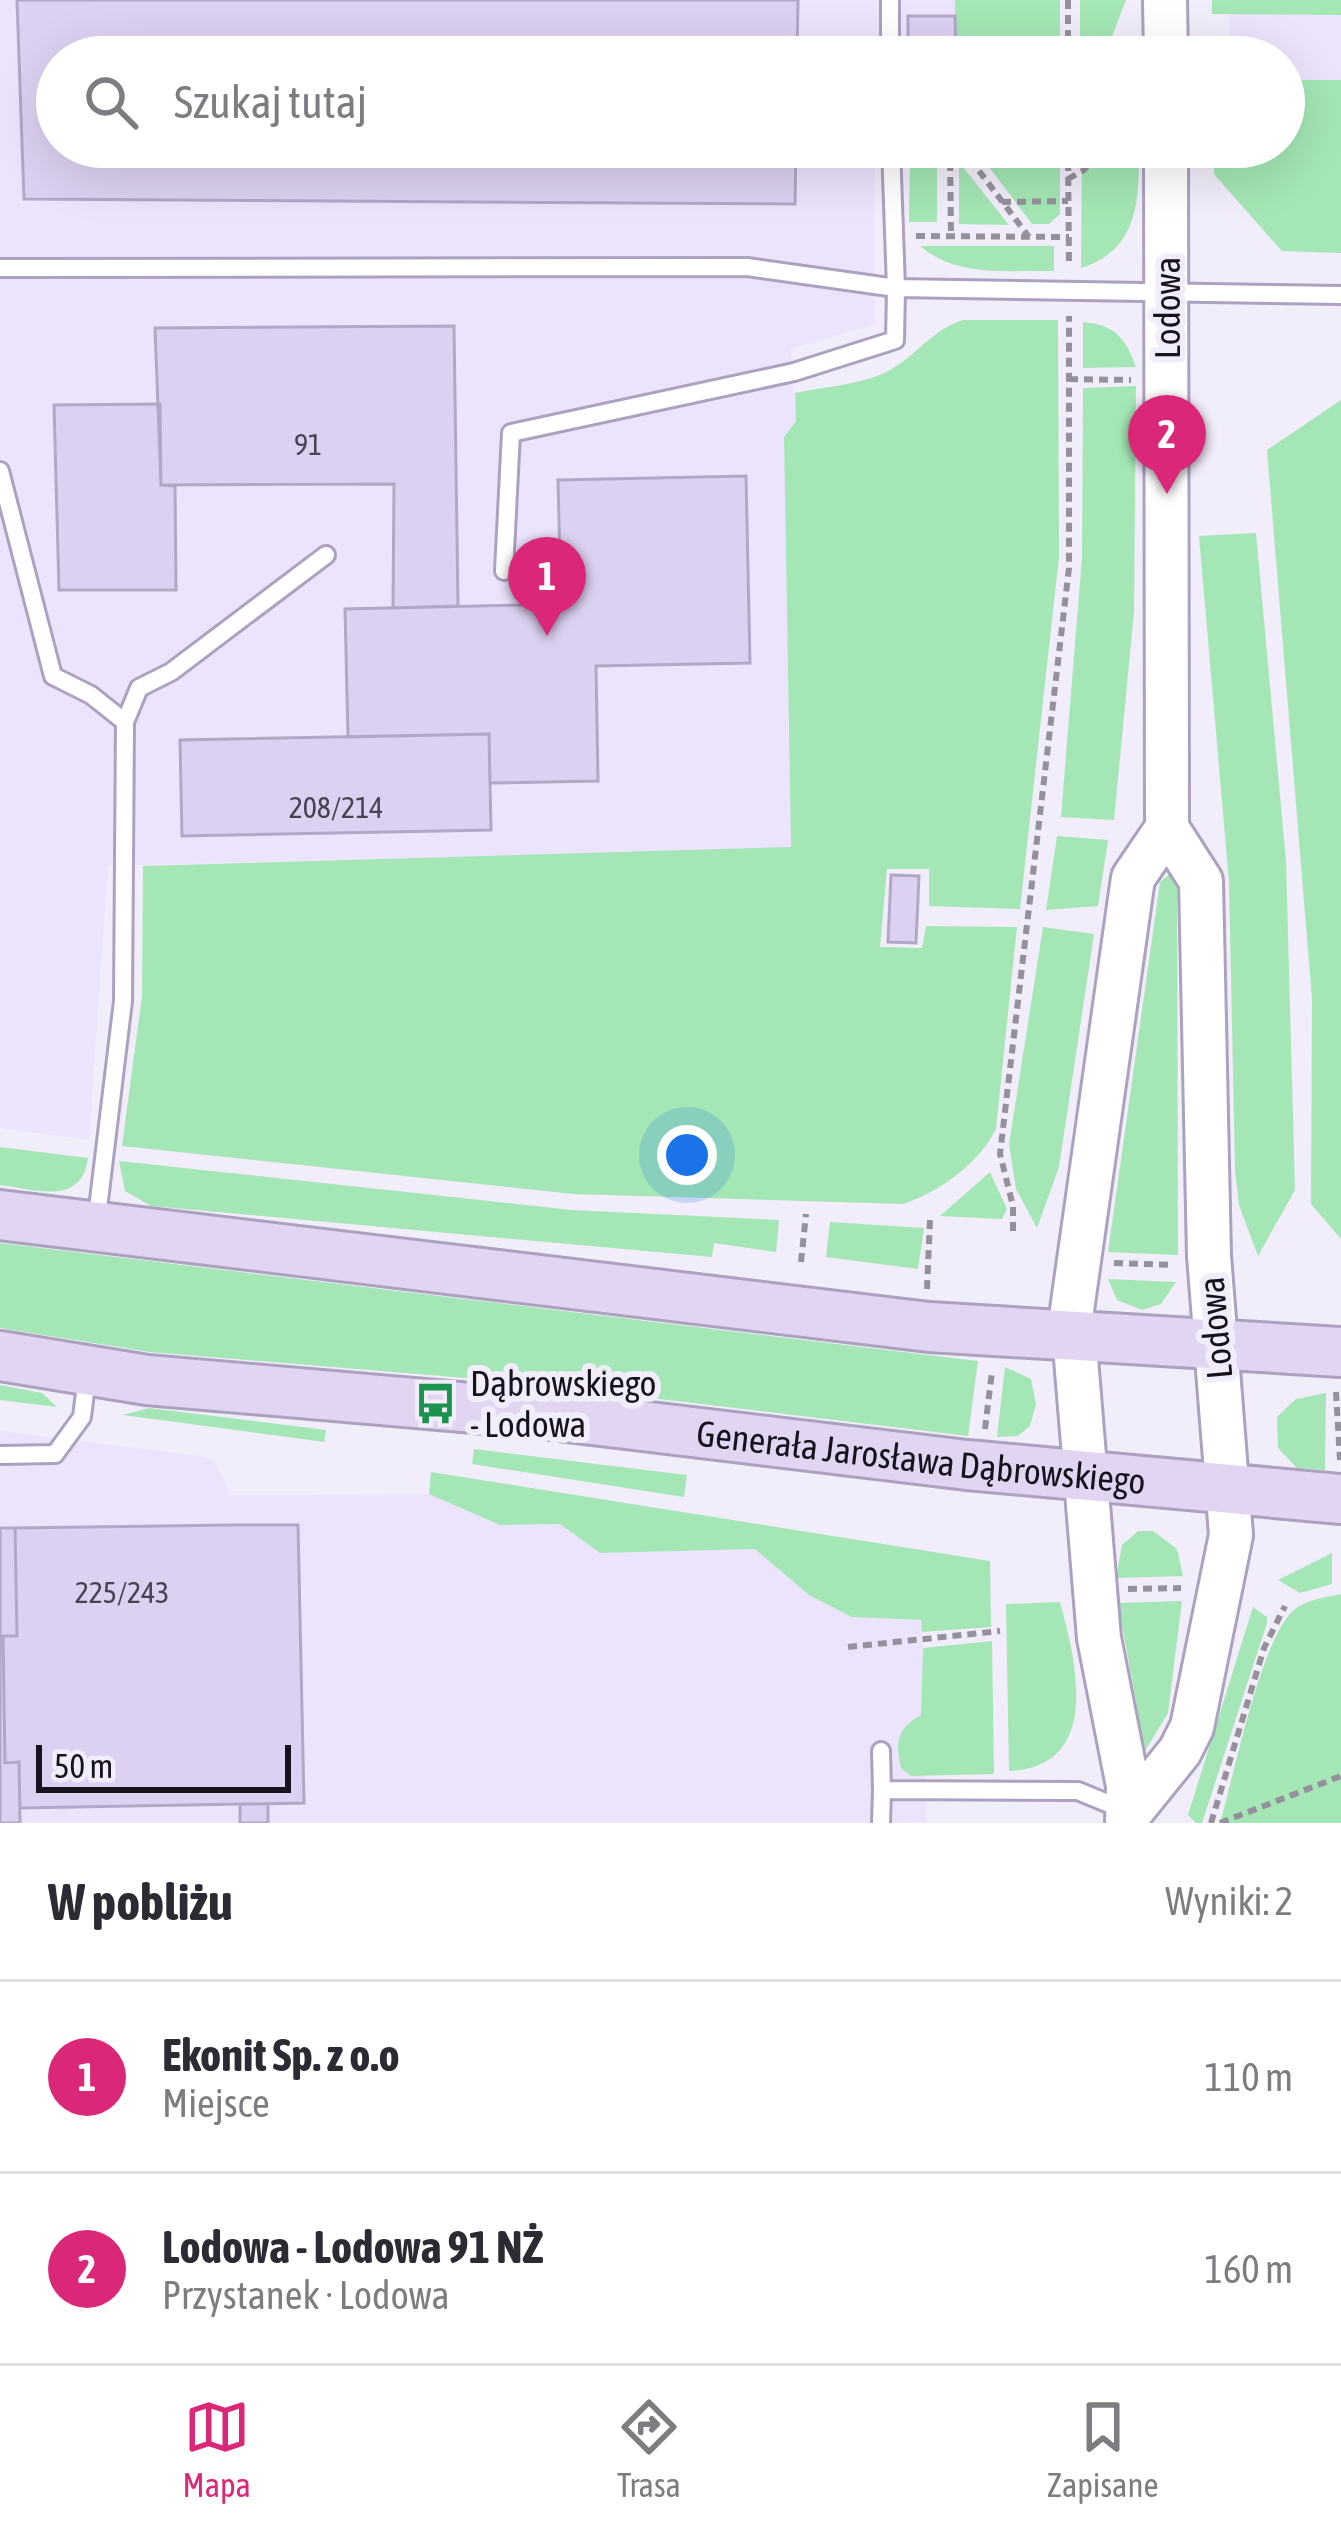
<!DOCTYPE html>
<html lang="pl">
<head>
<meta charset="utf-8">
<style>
  :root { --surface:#fff; --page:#f7f7f7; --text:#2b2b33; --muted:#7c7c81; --line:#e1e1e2; --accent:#db2777 }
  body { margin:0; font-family:"Asap Condensed",sans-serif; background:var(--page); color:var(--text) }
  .scale { position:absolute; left:36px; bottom:30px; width:255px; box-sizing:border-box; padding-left:12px; border:6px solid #17121d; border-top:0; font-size:33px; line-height:42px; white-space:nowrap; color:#17121d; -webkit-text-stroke:9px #f2edfa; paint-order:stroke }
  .you { position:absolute; left:687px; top:1155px; width:42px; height:42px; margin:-30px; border:9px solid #fff; border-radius:50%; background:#1a73e8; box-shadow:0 0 0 18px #1a73e833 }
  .badge { display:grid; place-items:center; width:78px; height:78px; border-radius:50%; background:var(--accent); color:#fff; font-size:39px; font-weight:700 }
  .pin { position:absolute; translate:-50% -99px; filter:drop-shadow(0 3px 6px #0008) }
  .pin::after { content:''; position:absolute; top:63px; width:42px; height:36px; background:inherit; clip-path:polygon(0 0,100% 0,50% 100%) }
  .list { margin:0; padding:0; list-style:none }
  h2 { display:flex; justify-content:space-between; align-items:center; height:156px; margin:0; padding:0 48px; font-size:51px }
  h2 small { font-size:39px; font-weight:400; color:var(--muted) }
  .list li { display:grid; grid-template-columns:78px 1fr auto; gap:36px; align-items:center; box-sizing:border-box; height:192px; padding:0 48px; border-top:3px solid var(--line) }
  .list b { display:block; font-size:45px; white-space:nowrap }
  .list p { margin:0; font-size:39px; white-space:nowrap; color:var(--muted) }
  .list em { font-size:39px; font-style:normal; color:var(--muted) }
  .icon { flex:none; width:66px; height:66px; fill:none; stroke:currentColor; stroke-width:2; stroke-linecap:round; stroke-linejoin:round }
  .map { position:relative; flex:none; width:1341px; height:1823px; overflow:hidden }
  .search { position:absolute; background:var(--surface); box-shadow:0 12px 48px #0002; left:36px; right:36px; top:36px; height:132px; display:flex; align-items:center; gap:30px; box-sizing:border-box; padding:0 42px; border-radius:66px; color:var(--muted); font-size:45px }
  .sheet { height:540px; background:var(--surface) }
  nav { display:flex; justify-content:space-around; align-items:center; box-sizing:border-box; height:168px; border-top:3px solid var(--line); background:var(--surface); font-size:33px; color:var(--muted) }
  nav a { display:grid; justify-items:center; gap:6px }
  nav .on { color:var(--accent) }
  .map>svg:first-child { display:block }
  .built { fill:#ece4fc }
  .green { fill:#a4e6b5 }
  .building { fill:#ddd1f1; stroke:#b2a7c5; stroke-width:3 }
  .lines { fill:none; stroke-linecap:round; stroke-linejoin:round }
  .service-casing { stroke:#aca1bf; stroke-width:22 }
  .tertiary-casing { stroke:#aca1bf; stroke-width:48 }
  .secondary-casing { stroke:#aca1bf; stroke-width:54 }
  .path { stroke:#95909c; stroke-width:6; stroke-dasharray:9 6; stroke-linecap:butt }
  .service { stroke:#fff; stroke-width:16 }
  .tertiary { stroke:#fff; stroke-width:42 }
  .secondary { stroke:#e1d5f2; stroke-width:48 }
  .labels { text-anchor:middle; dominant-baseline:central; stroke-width:12; stroke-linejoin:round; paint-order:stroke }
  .number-label { font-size:30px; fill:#484252 }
  .street-label { font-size:36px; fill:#17121d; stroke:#f2edfa }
  .poi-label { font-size:36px; fill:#17121d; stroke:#f2edfa; text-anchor:start }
</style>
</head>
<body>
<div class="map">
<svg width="1341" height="1823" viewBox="0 0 1341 1823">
  <rect width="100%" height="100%" fill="#f2edfa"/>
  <!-- built -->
  <path class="built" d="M0,0H955L956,57H57V147H875V324L791,349L796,421L784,438L791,848L108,866L89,1140L0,1128Z
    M1229,0H1341V253L1282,251L1229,192V147H1284V57H1229Z
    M0,1431L199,1456L214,1461L231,1495L429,1494L500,1525L560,1524L601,1553L755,1549L809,1595L852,1616L922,1621L926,1823H0Z"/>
  <!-- green -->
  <path class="green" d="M955,0H1060V57H956Z
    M1080,0H1126L1104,57H1080Z
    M1212,0H1341V15L1212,14Z
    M1284,80H1341V253L1282,251L1214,174V147H1284Z
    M910,147H937V222H909Z
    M974,147H1060V214L1049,224H1032Z
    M1082,147H1139C1139,200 1139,250 1081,268Z
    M959,162L1009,225L959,224Z
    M920,246H1054V271C1007,270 958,278 920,246Z
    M963,320H1058L1059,557L1020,909L929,906V869H887L880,947L922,948L926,926L1017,927L996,1129C979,1163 940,1192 903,1204L573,1194L122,1146L142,996L143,866L791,847L784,437L796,421L795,393C823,387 856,385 882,374C914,360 929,331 963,320Z
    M1083,322C1115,325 1125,337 1136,367L1083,368Z
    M1136,386L1134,612L1114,820L1061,817L1082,557L1083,388Z
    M1341,400V1239L1311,1204L1312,999L1267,450Z
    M1256,533L1286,861L1295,1190L1258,1256L1239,1205L1235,1170L1229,882L1199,536Z
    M1057,836L1108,840L1098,906L1046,910Z
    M1170,874L1177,881L1178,1255L1108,1252L1160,882Z
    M1043,927L1094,934L1059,1167L1037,1228L1016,1189L1009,1144Z
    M0,1147L88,1158C82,1207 34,1189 0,1185Z
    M119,1161L572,1210L779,1220L776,1252L714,1243L712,1257L151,1206L125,1191Z
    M990,1172L1007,1209L1002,1219L940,1216Z
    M830,1222L924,1228L918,1269L826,1257Z
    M0,1243L978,1361L968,1436L526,1383L150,1352L0,1328Z
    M1108,1279L1176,1282L1161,1304L1142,1310L1117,1300Z
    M1005,1367L1031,1379L1036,1404L1030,1426L1018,1436L997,1437Z
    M0,1385L42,1393L57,1407L0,1400Z
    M1326,1393L1325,1470L1297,1468L1278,1448L1277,1417L1296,1399Z
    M149,1408L326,1430L324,1442L123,1415Z
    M474,1449L687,1475L684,1497L472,1464Z
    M431,1472L990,1561L991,1627L922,1632L921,1620L852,1617L809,1595L755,1549L600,1553L560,1524L500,1525L429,1494Z
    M1153,1531L1177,1549L1183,1576L1116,1578L1122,1545L1138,1531Z
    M1332,1553V1584L1300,1593L1278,1580Z
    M1341,1594V1823H1220C1234,1774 1259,1651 1289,1615C1301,1600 1323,1598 1341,1594Z
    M1182,1601L1168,1713L1145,1751L1118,1603Z
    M1060,1602C1076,1661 1103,1767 1009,1771L1006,1604Z
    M1253,1607L1267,1617V1623L1202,1823H1196L1188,1815Z
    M992,1641L994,1774L911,1776L901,1768C895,1743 897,1728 921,1715L923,1648Z"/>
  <!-- building -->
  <path class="building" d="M17,0H798L797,57H57V147H796L795,204L24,199Z
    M908,16H955L956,57H908Z
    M1022,38V57H988L987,39Z
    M454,326L458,606L393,608L394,484L161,485L155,328Z
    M160,404L161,485L175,486L176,590H59L54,405Z
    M746,476L750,663L596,666L598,781L490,783L489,734L348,737L345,609L561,604L558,480Z
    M489,734L491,830L182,836L180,740Z
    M891,875L919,876L916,943L888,942Z
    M231,1525H298L304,1803L20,1808L19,1762L5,1763L3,1636H17L15,1528Z
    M0,1528H15L17,1636H3L5,1763L19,1762L20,1823H0Z
    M240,1804H268V1823H240Z"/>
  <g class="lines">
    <defs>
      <path id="service" d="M890,0V57
        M891,147L896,288L1341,295
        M0,268L747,267L896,288L895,340L794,372L511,433L504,571
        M0,471L53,676L91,695L125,722
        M96,1225L123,1001L125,722L139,688L171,672L326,555
        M0,1455L55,1454L82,1417L87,1376
        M881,1751L882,1790L1078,1791L1124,1810
        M881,1823L882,1790"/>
      <path id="tertiary" d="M1165,0L1166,57
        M1130,1813L1180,1751L1192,1727L1231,1535L1209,1256L1201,881L1167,828L1166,147
        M1127,1823L1128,1786L1099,1638L1072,1310L1133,878L1167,828"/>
      <g id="secondary">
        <path d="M0,1215L929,1327L1341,1352"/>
        <path id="s1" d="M0,1356L147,1380L542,1414L967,1465L1341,1499"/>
      </g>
    </defs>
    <!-- service casing -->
    <use href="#service" class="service-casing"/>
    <!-- tertiary casing -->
    <use href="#tertiary" class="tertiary-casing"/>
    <!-- secondary casing -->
    <use href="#secondary" class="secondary-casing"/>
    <!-- path -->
    <path class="path" d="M1068,0V57
      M950,147L951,236
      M961,147L1029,237
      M1068,147L1069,267
      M1068,179L1084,170L1101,147
      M1002,202L1068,201
      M916,236L1069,237
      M1069,379L1131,380
      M1013,1231V1206L1000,1154L1069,568V316
      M801,1262L806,1214
      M1114,1263L1173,1265
      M927,1289L930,1220
      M1336,1392L1340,1460
      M985,1429L992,1371
      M1128,1589L1181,1588
      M848,1647L1000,1631
      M1211,1823L1264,1648L1285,1606
      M1220,1823L1341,1776"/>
    <!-- service -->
    <use href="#service" class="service"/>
    <!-- tertiary -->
    <use href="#tertiary" class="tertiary"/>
    <!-- secondary -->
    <use href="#secondary" class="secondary"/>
  </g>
  <!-- icons -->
  <defs>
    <symbol id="bus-bare" viewBox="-9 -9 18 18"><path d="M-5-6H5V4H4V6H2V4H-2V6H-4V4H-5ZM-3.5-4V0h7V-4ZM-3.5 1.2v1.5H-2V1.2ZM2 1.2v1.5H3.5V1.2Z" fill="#1b924d" stroke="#f2edfa" stroke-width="2.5" paint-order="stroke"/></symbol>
  </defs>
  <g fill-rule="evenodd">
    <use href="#bus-bare" x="406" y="1374" width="59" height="59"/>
  </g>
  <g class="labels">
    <!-- number labels -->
    <g class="number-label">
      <text x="308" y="444">91</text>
      <text x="336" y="807">208/214</text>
      <text x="122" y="1592">225/243</text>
    </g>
    <!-- street labels -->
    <g class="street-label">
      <text transform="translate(1167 308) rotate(-90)">Lodowa</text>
      <text transform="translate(1215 1328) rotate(-95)">Lodowa</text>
      <text stroke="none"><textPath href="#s1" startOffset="927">Generała Jarosława Dąbrowskiego</textPath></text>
    </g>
    <!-- poi labels -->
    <g class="poi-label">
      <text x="470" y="1383">Dąbrowskiego<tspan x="470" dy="41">- Lodowa</tspan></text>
    </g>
  </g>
</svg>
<div class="scale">50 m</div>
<div class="you"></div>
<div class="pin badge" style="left:547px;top:636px">1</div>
<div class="pin badge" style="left:1167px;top:494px">2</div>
<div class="search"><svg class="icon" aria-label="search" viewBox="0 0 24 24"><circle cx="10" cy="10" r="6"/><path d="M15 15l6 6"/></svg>Szukaj tutaj</div>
</div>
<section class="sheet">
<h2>W pobliżu<small>Wyniki: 2</small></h2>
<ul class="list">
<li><span class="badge">1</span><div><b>Ekonit Sp. z o.o</b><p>Miejsce</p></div><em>110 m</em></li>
<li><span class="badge">2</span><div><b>Lodowa - Lodowa 91 NŻ</b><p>Przystanek · Lodowa</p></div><em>160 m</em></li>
</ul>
</section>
<nav>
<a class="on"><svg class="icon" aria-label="map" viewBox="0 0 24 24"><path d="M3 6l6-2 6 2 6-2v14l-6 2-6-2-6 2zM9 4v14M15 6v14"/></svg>Mapa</a>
<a><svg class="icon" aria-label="directions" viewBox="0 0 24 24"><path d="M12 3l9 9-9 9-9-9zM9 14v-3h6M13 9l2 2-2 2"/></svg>Trasa</a>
<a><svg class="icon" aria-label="saved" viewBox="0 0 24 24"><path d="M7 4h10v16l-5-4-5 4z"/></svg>Zapisane</a>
</nav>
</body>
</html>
